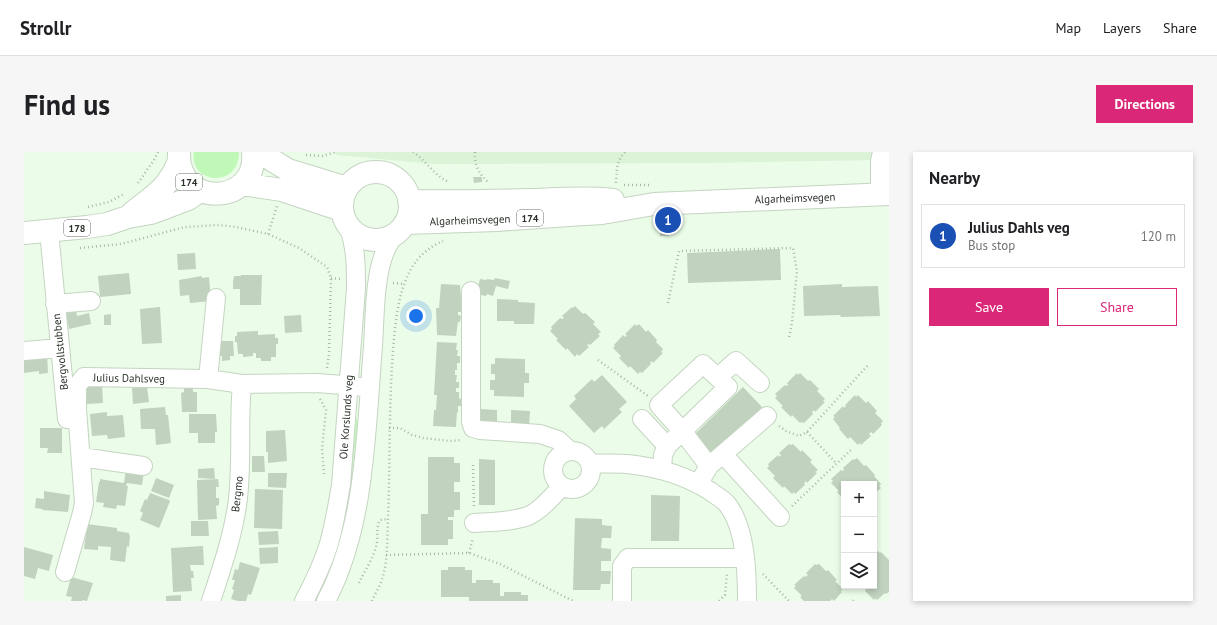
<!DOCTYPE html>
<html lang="en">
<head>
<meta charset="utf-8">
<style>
  :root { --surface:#fff; --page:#f6f6f6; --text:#202124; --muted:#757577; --line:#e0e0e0; --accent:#db2777 }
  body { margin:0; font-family:"PT Sans",sans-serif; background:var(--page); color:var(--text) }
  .controls { position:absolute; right:12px; bottom:12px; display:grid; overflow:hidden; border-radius:0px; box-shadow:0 2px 6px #0003 }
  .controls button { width:36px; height:36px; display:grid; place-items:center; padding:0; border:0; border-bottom:1px solid var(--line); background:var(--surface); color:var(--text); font:20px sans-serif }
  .you { position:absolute; left:392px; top:164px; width:14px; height:14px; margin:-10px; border:3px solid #fff; border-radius:50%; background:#1a73e8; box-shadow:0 0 0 6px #1a73e833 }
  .badge { display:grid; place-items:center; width:26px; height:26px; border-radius:50%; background:var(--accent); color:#fff; font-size:13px; font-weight:700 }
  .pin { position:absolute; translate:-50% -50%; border:2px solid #fff; box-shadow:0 1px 4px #0006 }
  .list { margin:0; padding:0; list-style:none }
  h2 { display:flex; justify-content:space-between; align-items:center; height:52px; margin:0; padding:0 16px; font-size:17px }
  h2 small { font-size:13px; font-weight:400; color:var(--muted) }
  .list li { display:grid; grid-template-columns:26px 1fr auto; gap:12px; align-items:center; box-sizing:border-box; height:64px; margin:0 8px 8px; padding:0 8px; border:1px solid var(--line); border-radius:0px }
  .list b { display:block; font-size:15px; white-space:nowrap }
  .list p { margin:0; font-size:13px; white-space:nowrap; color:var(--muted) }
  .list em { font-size:13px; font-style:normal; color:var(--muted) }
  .actions { display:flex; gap:8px; padding:12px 16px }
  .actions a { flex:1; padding:9px 0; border:1px solid var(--accent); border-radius:0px; text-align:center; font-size:14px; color:var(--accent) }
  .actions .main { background:var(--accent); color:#fff }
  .icon { flex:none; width:22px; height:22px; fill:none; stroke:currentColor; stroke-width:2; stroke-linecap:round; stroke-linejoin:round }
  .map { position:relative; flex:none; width:865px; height:449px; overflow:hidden; border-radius:0px }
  header { display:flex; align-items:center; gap:24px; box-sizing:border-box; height:56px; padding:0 20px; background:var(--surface); border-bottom:1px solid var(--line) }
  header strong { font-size:19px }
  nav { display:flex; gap:22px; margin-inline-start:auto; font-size:14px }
  .intro { display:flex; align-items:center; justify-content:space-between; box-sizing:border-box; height:96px; padding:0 24px }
  h1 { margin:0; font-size:28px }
  .button { padding:10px 18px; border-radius:0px; background:var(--accent); color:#fff; font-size:14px; font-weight:700 }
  main { display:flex; gap:24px; padding:0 24px }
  aside { flex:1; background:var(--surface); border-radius:0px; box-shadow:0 2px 6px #0003 }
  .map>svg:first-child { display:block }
  .built { fill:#dcf3d8 }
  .green { fill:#c0f8b8 }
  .building { fill:#c1d2bf }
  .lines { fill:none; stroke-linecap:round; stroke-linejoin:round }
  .minor-casing { stroke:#c4d5c1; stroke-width:20 }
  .major-casing { stroke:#c4d5c1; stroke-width:24 }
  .path { stroke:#aab8a8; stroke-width:2.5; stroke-dasharray:1 3; stroke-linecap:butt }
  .minor { stroke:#fff; stroke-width:18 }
  .major { stroke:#fff; stroke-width:22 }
  .labels { text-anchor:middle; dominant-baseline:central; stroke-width:4; stroke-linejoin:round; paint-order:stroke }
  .shield { fill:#fff; stroke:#6a6f69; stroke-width:1 }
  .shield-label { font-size:10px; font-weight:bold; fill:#2a3129 }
  .street-label { font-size:11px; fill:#2a3129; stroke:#fff }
</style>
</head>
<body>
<header>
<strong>Strollr</strong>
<nav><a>Map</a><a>Layers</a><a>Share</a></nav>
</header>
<div class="intro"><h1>Find us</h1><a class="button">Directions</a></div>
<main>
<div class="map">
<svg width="865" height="449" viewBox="0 0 865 449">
  <rect width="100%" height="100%" fill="#ebfde9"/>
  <!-- built -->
  <path class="built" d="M309,0H860L855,8L678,11L409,12L313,3Z"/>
  <!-- green -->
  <path class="green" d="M170,0H215C215,38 164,31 170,0Z
    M333,266C334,278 331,291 330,303C325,354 316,403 292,449H290C308,414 321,374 326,335C328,313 330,290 332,268Z"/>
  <!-- building -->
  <path class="building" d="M449,25H458V30L450,31Z
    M636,78H645V84H636Z
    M756,97L757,128L664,131L663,101Z
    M171,101L172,117L154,118L153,102Z
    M105,121L107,142L76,145L74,124Z
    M217,123H238L237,153H216V137H209V130L210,124H217Z
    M178,124V126L185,125L187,149L166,151L165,143L156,144L155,128Z
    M471,126L486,129L484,137L472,134L469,144L463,142L462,144L452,142L456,127L462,128L463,127L470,128Z
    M417,132L436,133L437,147H440V153H437V160H434V163L437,164L436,170H434L432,184L413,183L412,156H415Z
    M818,132V135L854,134L856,164L817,165L816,163L780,164L779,134Z
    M473,147L494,148V150L511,151L510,172H490V169H473Z
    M551,154L559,162L561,161L571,170L569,172L577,180L574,182L576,184L566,193L565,192L563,193L565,195L555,204L553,202L551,205L543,196L542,198L532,188L534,187L526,179L528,177L527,175L536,166L538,167L540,166L538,164L548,155L549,156Z
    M136,155L138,191L118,192L116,157Z
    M52,159L53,164L65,161L67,172L45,177L42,161Z
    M87,162V173H80V163Z
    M277,163L278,180L261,181L260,164Z
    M611,172L612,174L615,172L622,180L624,178L633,188L632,190L639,197L637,200L639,201L629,211L628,209L626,211L627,212L618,221L616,220L614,222L606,214L605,216L595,206L597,204L589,196L591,194L590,193L599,183L601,185L603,183L601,182Z
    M234,179V183L251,182V186H254V192H252V205H247V209H237V206H232V201H229V204L219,205V202H214L213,190H211V184H213V180Z
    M196,189H209L210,204H206V208L198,209V204H196Z
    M413,190L433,191L432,198H434L433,204H436V211H433V218H431V223H433L432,230H435V236H432V240H435V246L437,247V254H434V261L433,260L432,275L409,274L410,258H412L413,243H410Z
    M23,201L24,221L15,222V219L0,221V203Z
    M471,206L501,207V221H505V231H500V245L470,244V238H466V228H471V222H467V212H471Z
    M773,221L774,223L776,221L784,229L786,228L795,237L793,239L801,247L799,249L801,250L791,260L790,258L788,260L789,262L780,271L778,270L776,271L768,263L767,265L757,255L759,254L751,246L753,244L751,242L761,233L763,234L764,233L763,231Z
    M578,223L603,250L595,257L598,260L580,277L578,274L570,281L545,254L552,247L550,244L568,227L570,230Z
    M78,232L79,251L62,252L61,233Z
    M123,235L125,250L109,252L108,236Z
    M169,235V240H173V260H158L157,241L160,240V236Z
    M719,235L738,255L687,305L668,285Z
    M831,243L832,245L834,243L842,251L844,249L853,259L851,261L859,269L857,271L858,273L849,282L847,280L845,282L847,284L837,293L836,291L834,293L826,285L824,287L815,277L816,276L809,267L811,265L809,264L819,254L820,256L822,254L821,253Z
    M141,255L142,263H144L147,291L132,293L131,277H117L116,257Z
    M457,257L473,258V274H457Z
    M487,258L506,259L505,275H487Z
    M83,260V264L99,263L101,285L84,287L83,283L68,284L66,262Z
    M165,262H192L193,280H191V291H174V281H165Z
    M16,276H38V301H23L24,296H16Z
    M261,278L263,309L244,311V300H242V279Z
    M765,292L767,293L769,292L777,300L778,298L788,308L786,310L794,318L791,320L793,321L783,331L782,329L780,331L781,333L771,342L770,340L768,342L760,334L759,336L749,326L751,324L743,316L745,314L744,312L754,303L755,305L757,303L755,301Z
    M228,304H240L241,320H228Z
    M404,305H430V311H436V330H430V340H436V358H430V365H424V368H429V387H424V393H397V362H404Z
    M833,306L840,314L842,313L851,323L850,324L857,332L855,334L857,336L850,342V332H820V348L813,340L815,339L807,331L809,329L807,327L817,318L819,319L820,318L819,316L829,307L830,308Z
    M455,307L471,308V353H455Z
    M190,316L191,327L174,326V317Z
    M102,317L120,319L118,333L103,331L102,334H104L101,354L93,353L92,357L79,355L80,351L72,350L75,330H76V327L100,331Z
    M244,321H263L262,336L244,335Z
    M132,326L150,333L145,346L127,339Z
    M194,327L195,335H192V346H195V353L192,354L193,367L174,368L173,328Z
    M231,337L259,338L258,377L230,376Z
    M20,339L46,343L44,360L18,358L19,357L11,356L12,346L20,347Z
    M126,341L145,348L146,349L136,374L135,376L116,368L119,361L116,359L121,347L123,348Z
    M627,343L656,344L655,389H627Z
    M551,366L578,367V373L588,374L587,386H578L577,396L587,397V409H577V419H587L586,432H577L576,438H549Z
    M167,369H184L185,384H167Z
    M63,372L93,376V379L105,381V383H106L105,395L103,394L101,410L86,408L87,395L74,394V398L60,397Z
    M254,379L255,392L235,393L234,380Z
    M179,394L180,413H166L167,419H169L170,426H167L168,439L149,440L147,396Z
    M0,395L29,403L25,419L14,416L11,427L0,424Z
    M254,395V411L236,412L235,396Z
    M854,399L856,401L857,400L865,408V440L862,442L861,441L853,448L851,446L850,448L841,439L842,438L840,435L838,436L836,434H850V403Z
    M216,410L236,416L227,443L224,442L222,449H214L207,447L210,438L208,437L211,428H208L211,417L214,418Z
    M791,412L792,413L795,412L802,419L804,418L813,428L811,429L819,437L817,439L818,440L810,449L808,447L806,449H780L776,445L778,444L770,436L772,434L770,433L780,424L781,425L784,423L782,421Z
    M424,415H441V418H448V431H452V428H469V431H476V444H480V440H497V443H504V449H445V445H417V418H424Z
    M47,425L69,431L63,449L59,448L58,449H47L48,445L42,444Z
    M157,443V449H142V444Z"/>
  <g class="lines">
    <defs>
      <path id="minor" d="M856,43V9L858,0
        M25,79L43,267
        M447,139V270L449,276L456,278L516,282L534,288L545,298
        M31,152L67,149
        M0,199L36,196
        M694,225L712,209L736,231
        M184,227L192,146
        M618,267L643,294
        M529 318a19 19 0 1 1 38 0a19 19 0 1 1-38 0Z
        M699,302L756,365
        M57,305L119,314
        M566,311C578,312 591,311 603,312C632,315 661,323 686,339C691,343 699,347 703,352C722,376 723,420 723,449
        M638,318L639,303L643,294L704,235L679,212L635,253L659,280L685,314
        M679,324L685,314L743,264
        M450,371C467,370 487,370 504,364C515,360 529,344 537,335
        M41,420L58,361L60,351L53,257V234L60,225L184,227L218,232L293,231L345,235
        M187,449C197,418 208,387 213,354C219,314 214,273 218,232
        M280,449C289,432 297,415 303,398C310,377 313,355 317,333L332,136C332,114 332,97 325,75
        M302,449C342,374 342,277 349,194C351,165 350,121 363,95C365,91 368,87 371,82
        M598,449V414L604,406H721"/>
      <path id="major" d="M155,0C153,58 235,53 229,0
        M235,0L264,18L323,36
        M318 54a34 34 0 1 1 68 0a34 34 0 1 1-68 0Z
        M218,32L258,38L318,58
        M385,49C426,50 467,49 508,48C535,47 562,45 589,48
        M107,62C119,51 138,41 146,26C150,21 152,15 155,9
        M381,71L473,68L545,63L578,61L630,52L865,42
        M0,81L63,75L83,72L104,65L127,61L138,57L164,47L176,39"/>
    </defs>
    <!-- minor casing -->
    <use href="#minor" class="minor-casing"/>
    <!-- major casing -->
    <use href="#major" class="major-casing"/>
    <!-- path -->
    <path class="path" d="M389,0C403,9 410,24 425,30
      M451,0C450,13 455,22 465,31
      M282,3L299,4L311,0
      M114,31L130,8L134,0
      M592,31C593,19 592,9 601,0
      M600,33H627
      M64,55L85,50L100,42
      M244,82L253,54
      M56,96L97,92L161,75L195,73L212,75L244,82L275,96L303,115L307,126L305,202L303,216
      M307,126L317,127
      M369,131L380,132
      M644,151L655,99L769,96L773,119L768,171L765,186
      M574,208L624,244
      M296,247L302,258L298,297L300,322
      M755,274L762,279L775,284L783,280L845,212
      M365,276H376L388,283L399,286L426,289L438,288
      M783,280L812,311
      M449,313L450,355
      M768,354L827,298
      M445,401L449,386
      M362,403L445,401L476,412L549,449
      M739,422L765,449
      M335,431C341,418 351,404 353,390C354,382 352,376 356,368L364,367
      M348,449C351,441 357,433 359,424C364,407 363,386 364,367C366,316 365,265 368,213C370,185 372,144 386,119C393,105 405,95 419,89
      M695,449L701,443L703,422
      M829,449L831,447"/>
    <!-- minor -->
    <use href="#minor" class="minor"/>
    <!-- major -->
    <use href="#major" class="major"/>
  </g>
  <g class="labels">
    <!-- shield labels -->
    <g class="shield">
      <rect x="152" y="22" width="26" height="16" rx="3"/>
      <rect x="493" y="58" width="26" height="16" rx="3"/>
      <rect x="40" y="68" width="26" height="16" rx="3"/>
    </g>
    <g class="shield-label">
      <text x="165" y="30">174</text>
      <text x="506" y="66">174</text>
      <text x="53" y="76">178</text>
    </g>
    <!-- street labels -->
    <g class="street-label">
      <text transform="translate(771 46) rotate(-2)">Algarheimsvegen</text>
      <text transform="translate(446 68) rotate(-2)">Algarheimsvegen</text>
      <text transform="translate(36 200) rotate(-96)">Bergvollstubben</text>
      <text transform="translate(105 226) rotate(1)">Julius Dahlsveg</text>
      <text transform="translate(322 265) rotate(-86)">Ole Korslunds veg</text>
      <text transform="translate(213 342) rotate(-84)">Bergmo</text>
    </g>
  </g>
</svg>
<div class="controls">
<button>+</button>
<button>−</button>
<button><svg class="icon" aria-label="layers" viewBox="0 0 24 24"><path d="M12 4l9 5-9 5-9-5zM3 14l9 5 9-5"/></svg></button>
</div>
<div class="you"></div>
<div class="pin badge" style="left:644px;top:68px;background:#1a4fb4">1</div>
</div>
<aside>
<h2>Nearby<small></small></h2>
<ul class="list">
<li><span class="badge" style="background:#1a4fb4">1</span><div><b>Julius Dahls veg</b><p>Bus stop</p></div><em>120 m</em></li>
</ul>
<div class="actions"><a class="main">Save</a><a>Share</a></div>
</aside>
</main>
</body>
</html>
